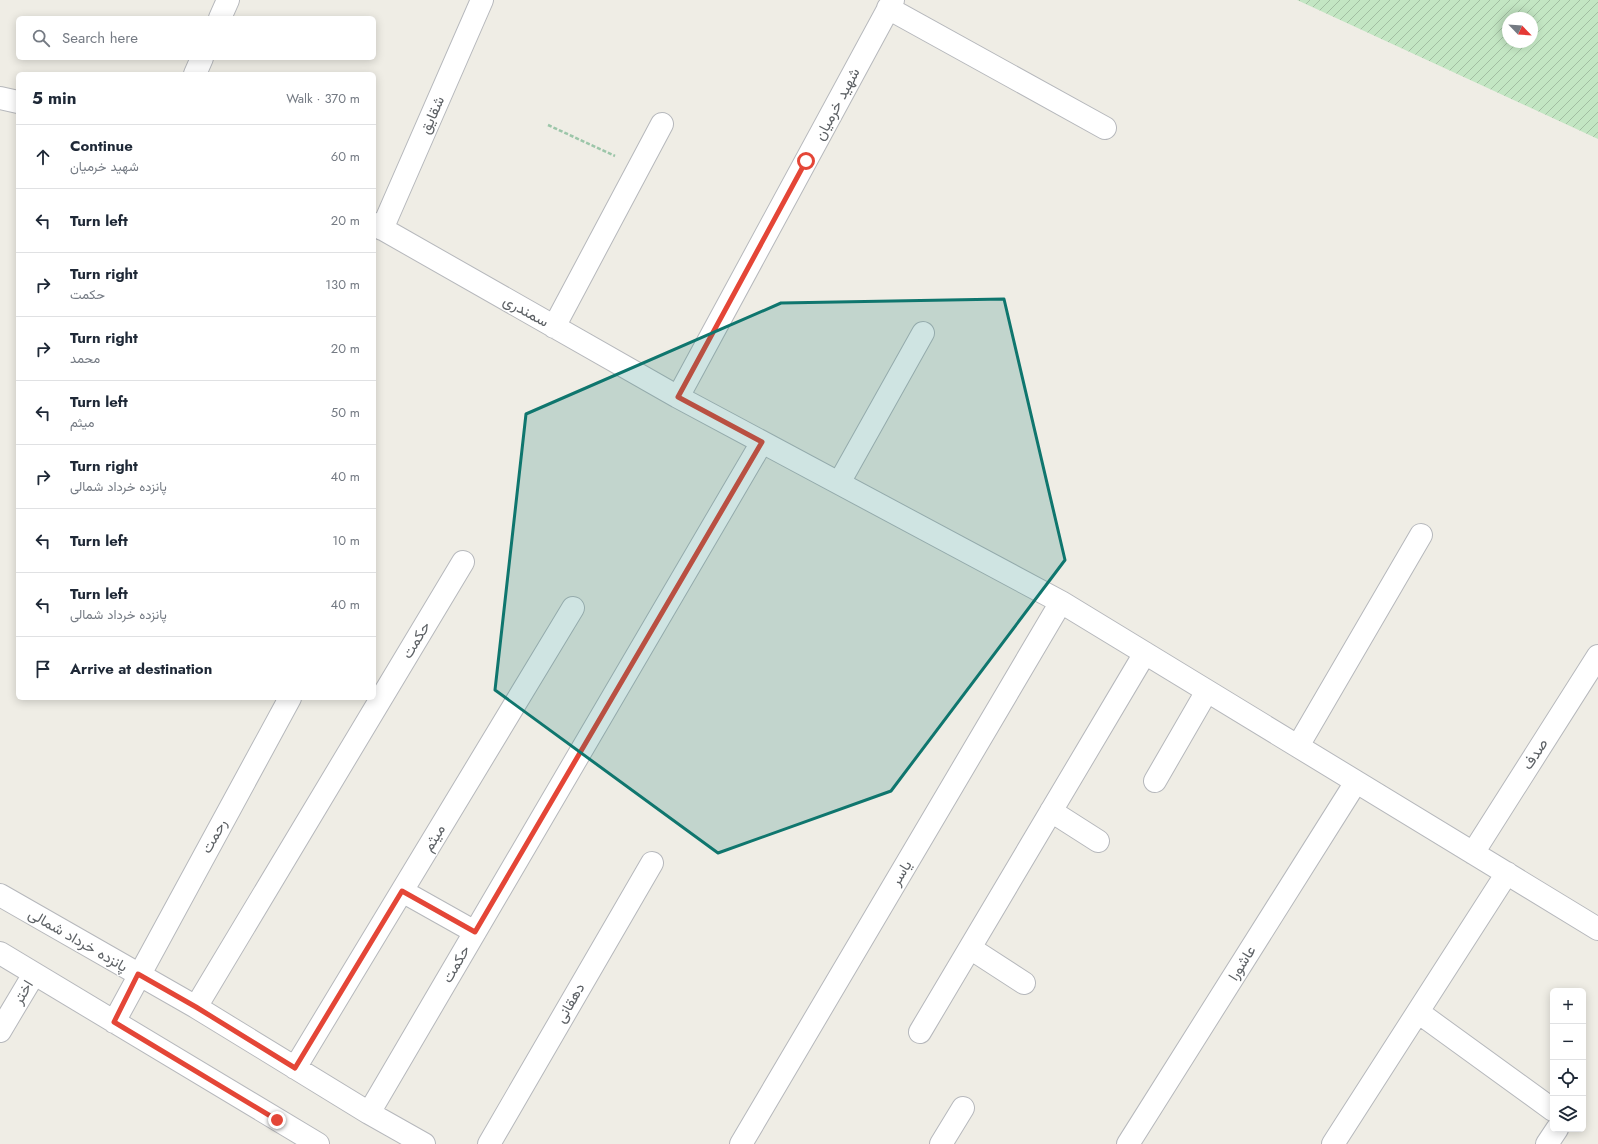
<!DOCTYPE html>
<html lang="en">
<head>
<meta charset="utf-8">
<style>
  :root { --surface:#fff; --page:#f6f6f7; --text:#1f2937; --muted:#747a83; --line:#e0e1e3 }
  body { margin:0; font-family:Jost,Vazirmatn,sans-serif; background:var(--page); color:var(--text) }
  .controls { position:absolute; right:12px; bottom:12px; display:grid; overflow:hidden; border-radius:6px; box-shadow:0 2px 10px #0003 }
  .controls button { width:36px; height:36px; display:grid; place-items:center; padding:0; border:0; border-bottom:1px solid var(--line); background:var(--surface); color:var(--text); font:20px sans-serif }
  .compass { position:absolute; left:1502px; top:12px; width:36px; height:36px; border-radius:50%; background:var(--surface); box-shadow:0 2px 10px #0003; rotate:115deg }
  .stop { position:absolute; width:12px; height:12px; margin:-9px; border:3px solid #e44637; border-radius:50%; background:#fff }
  .stop.end { background:#e44637; border-color:#fff; box-shadow:0 1px 4px #0008 }
  .list { margin:0; padding:0; list-style:none }
  h2 { display:flex; justify-content:space-between; align-items:center; height:52px; margin:0; padding:0 16px; font-size:17px }
  h2 small { font-size:13px; font-weight:400; color:var(--muted) }
  .list li { display:grid; grid-template-columns:26px 1fr auto; gap:12px; align-items:center; box-sizing:border-box; height:64px; padding:0 16px; border-top:1px solid var(--line) }
  .list b { display:block; font-size:15px; white-space:nowrap }
  .list p { margin:0; font-size:13px; white-space:nowrap; color:var(--muted) }
  .list em { font-size:13px; font-style:normal; color:var(--muted) }
  .icon { flex:none; width:22px; height:22px; fill:none; stroke:currentColor; stroke-width:2; stroke-linecap:round; stroke-linejoin:round }
  .map { position:relative; flex:none; width:1598px; height:1144px; overflow:hidden }
  .search { position:absolute; background:var(--surface); box-shadow:0 2px 10px #0003; left:16px; top:16px; width:360px; height:44px; display:flex; align-items:center; gap:10px; box-sizing:border-box; padding:0 14px; border-radius:6px; color:var(--muted); font-size:15px }
  .panel { position:absolute; background:var(--surface); box-shadow:0 2px 10px #0003; left:16px; top:72px; width:360px; height:628px; border-radius:6px }
  .map>svg:first-child { display:block }
  .garden { fill:url(#garden-furrows); fill-rule:evenodd }
  .lines { fill:none; stroke-linecap:round; stroke-linejoin:round }
  .minor-casing { stroke:#b6b8bc; stroke-width:24 }
  .path { stroke:#9cc6a9; stroke-width:2.5; stroke-dasharray:4 2; stroke-linecap:butt }
  .minor { stroke:#fff; stroke-width:22 }
  .route { stroke:#e44637; stroke-width:5 }
  .marked { fill:#0f766e; fill-opacity:0.2; stroke:#0f766e; stroke-width:3; stroke-linejoin:round }
  .labels { text-anchor:middle; dominant-baseline:central; stroke-width:3; stroke-linejoin:round; paint-order:stroke }
  .street-label { font-size:15px; fill:#5d6165; stroke:#fff }
</style>
</head>
<body>
<div class="map">
<svg width="1598" height="1144" viewBox="0 0 1598 1144">
  <defs>
    <pattern id="garden-furrows" width="10" height="10" patternUnits="userSpaceOnUse"><rect width="10" height="10" fill="#c3e6c3"/><path d="M-1 1l2-2M0 10L10 0M9 11l2-2" fill="none" stroke="#a2bea2"/></pattern>
  </defs>
  <rect width="100%" height="100%" fill="#efede5"/>
  <!-- garden -->
  <path class="garden" d="M1297,0H1598V139ZM1508,18H1532V42H1508Z"/>
  <g class="lines">
    <defs>
      <path id="minor" d="M888,8L1105,128
        M220,18L228,0
        M195,74L202,58
        M0,98L18,102
        M374,224L678,397L1061,602L1598,929
        M382,229L482,0
        M554,327L662,124
        M678,397L893,0
        M839,483L923,333
        M1298,746L1421,535
        M1155,781L1207,691
        M1051,811L1098,841
        M1473,853L1598,656
        M402,891L475,932
        M0,895L196,1007L369,1113L424,1144
        M970,948L1024,983
        M0,953L318,1144
        M196,1007L463,562
        M1418,1012L1553,1110
        M114,1022L290,698
        M0,1031L34,974
        M920,1032L1145,653
        M295,1068L573,608
        M369,1113L762,442
        M489,1144L652,863
        M741,1144L1061,602
        M941,1144L963,1108
        M1128,1144L1356,782
        M1333,1144L1507,873
        M1547,1144L1557,1129"/>
    </defs>
    <!-- minor casing -->
    <use href="#minor" class="minor-casing"/>
    <!-- path -->
    <path class="path" d="M548,125L615,156"/>
    <!-- minor -->
    <use href="#minor" class="minor"/>
  </g>
  <g class="lines">
    <!-- route -->
    <path class="route" d="M277,1120L114,1022L138,974L196,1007L295,1068L402,891L475,932L762,442L678,397L806,161"/>
  </g>
  <!-- marked area -->
  <path class="marked" d="M1004,299L1065,560L891,791L718,853L495,690L526,414L781,303Z"/>
  <g class="labels">
    <!-- street labels -->
    <g class="street-label">
      <text transform="translate(837 104) rotate(-62)">شهید خرمیان</text>
      <text transform="translate(432 115) rotate(-66)">شقایق</text>
      <text transform="translate(526 311) rotate(29)">سمندری</text>
      <text transform="translate(416 640) rotate(-59)">حکمت</text>
      <text transform="translate(1535 754) rotate(-57)">صدف</text>
      <text transform="translate(214 836) rotate(-61)">رحمت</text>
      <text transform="translate(434 838) rotate(-59)">میثم</text>
      <text transform="translate(901 873) rotate(-59)">یاسر</text>
      <text transform="translate(78 940) rotate(30)">پانزده خرداد شمالی</text>
      <text transform="translate(1242 963) rotate(-58)">عاشورا</text>
      <text transform="translate(456 964) rotate(-60)">حکمت</text>
      <text transform="translate(23 992) rotate(-59)">اختر</text>
      <text transform="translate(570 1003) rotate(-60)">دهقانی</text>
    </g>
  </g>
</svg>
<div class="controls">
<button>+</button>
<button>−</button>
<button><svg class="icon" aria-label="locate" viewBox="0 0 24 24"><circle cx="12" cy="12" r="6"/><path d="M12 2v4M12 18v4M2 12h4M18 12h4"/></svg></button>
<button><svg class="icon" aria-label="layers" viewBox="0 0 24 24"><path d="M12 4l9 5-9 5-9-5zM3 14l9 5 9-5"/></svg></button>
</div>
<svg class="compass" viewBox="-18 -18 36 36"><path d="M0-13l5 13h-10z" fill="#e53935"/><path d="M0 13l5-13h-10z" fill="#747a83"/></svg>
<div class="stop" style="left:806px;top:161px"></div>
<div class="stop end" style="left:277px;top:1120px"></div>
<div class="search"><svg class="icon" aria-label="search" viewBox="0 0 24 24"><circle cx="10" cy="10" r="6"/><path d="M15 15l6 6"/></svg>Search here</div>
<section class="panel">
<h2>5 min<small>Walk · 370 m</small></h2>
<ul class="list">
<li><svg class="icon" aria-label="ahead" viewBox="0 0 24 24"><path d="M12 20V5M6 11l6-6 6 6"/></svg><div><b>Continue</b><p>شهید خرمیان</p></div><em>60 m</em></li>
<li><svg class="icon" aria-label="left" viewBox="0 0 24 24"><path d="M17 20v-9H6M10 6l-5 5 5 5"/></svg><div><b>Turn left</b></div><em>20 m</em></li>
<li><svg class="icon" aria-label="right" viewBox="0 0 24 24"><path d="M7 20v-9h11M14 6l5 5-5 5"/></svg><div><b>Turn right</b><p>حکمت</p></div><em>130 m</em></li>
<li><svg class="icon" aria-label="right" viewBox="0 0 24 24"><path d="M7 20v-9h11M14 6l5 5-5 5"/></svg><div><b>Turn right</b><p>محمد</p></div><em>20 m</em></li>
<li><svg class="icon" aria-label="left" viewBox="0 0 24 24"><path d="M17 20v-9H6M10 6l-5 5 5 5"/></svg><div><b>Turn left</b><p>میثم</p></div><em>50 m</em></li>
<li><svg class="icon" aria-label="right" viewBox="0 0 24 24"><path d="M7 20v-9h11M14 6l5 5-5 5"/></svg><div><b>Turn right</b><p>پانزده خرداد شمالی</p></div><em>40 m</em></li>
<li><svg class="icon" aria-label="left" viewBox="0 0 24 24"><path d="M17 20v-9H6M10 6l-5 5 5 5"/></svg><div><b>Turn left</b></div><em>10 m</em></li>
<li><svg class="icon" aria-label="left" viewBox="0 0 24 24"><path d="M17 20v-9H6M10 6l-5 5 5 5"/></svg><div><b>Turn left</b><p>پانزده خرداد شمالی</p></div><em>40 m</em></li>
<li><svg class="icon" aria-label="arrive" viewBox="0 0 24 24"><path d="M6 21V4h12l-3 4 3 4H6"/></svg><div><b>Arrive at destination</b></div></li>
</ul>
</section>
</div>
</body>
</html>
